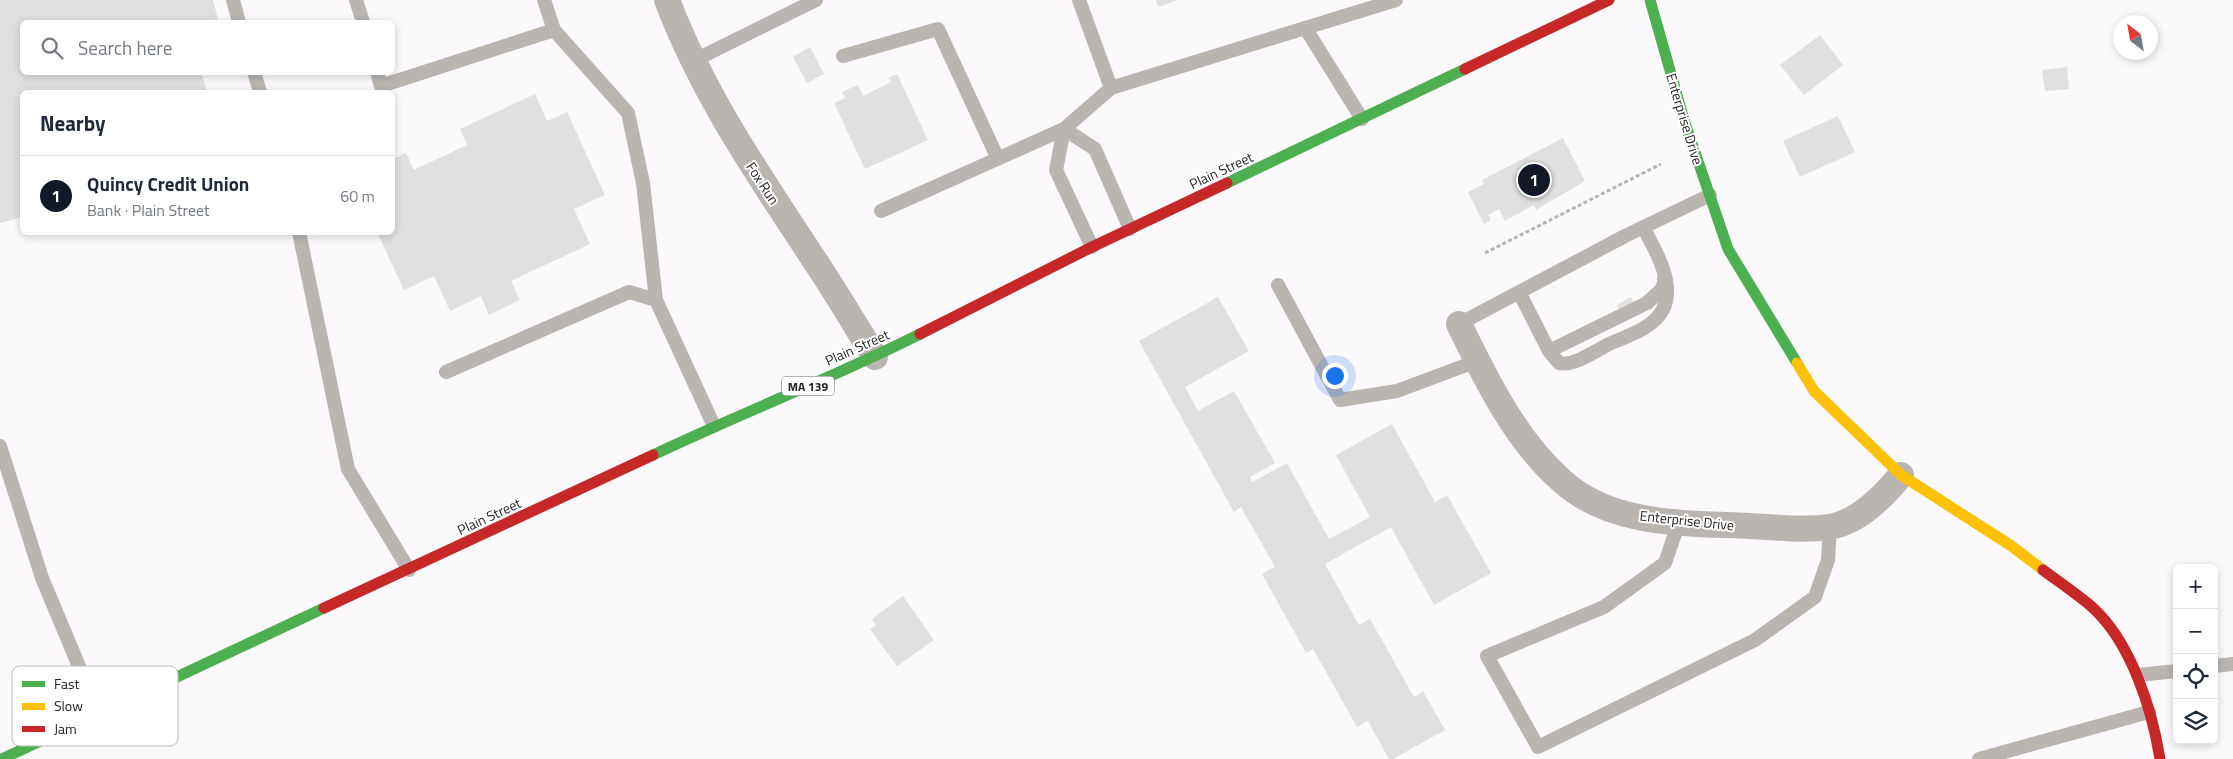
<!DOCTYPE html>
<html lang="en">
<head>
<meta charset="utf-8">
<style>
  :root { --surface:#fff; --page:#f6f6f7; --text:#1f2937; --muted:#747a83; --line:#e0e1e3; --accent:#111827 }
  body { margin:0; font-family:"Titillium Web",sans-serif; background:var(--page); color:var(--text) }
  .controls { position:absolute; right:15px; bottom:15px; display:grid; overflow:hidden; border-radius:8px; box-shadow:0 2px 8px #0003 }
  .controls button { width:45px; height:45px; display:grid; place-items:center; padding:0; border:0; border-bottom:1px solid var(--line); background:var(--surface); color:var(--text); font:25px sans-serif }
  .compass { position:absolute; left:2113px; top:15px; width:45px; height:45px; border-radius:50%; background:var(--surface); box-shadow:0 2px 8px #0003; rotate:329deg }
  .you { position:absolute; left:1334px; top:375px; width:18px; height:18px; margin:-12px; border:4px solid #fff; border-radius:50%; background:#1a73e8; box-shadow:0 0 0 8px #1a73e833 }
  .badge { display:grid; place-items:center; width:32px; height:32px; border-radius:50%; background:var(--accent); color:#fff; font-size:16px; font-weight:700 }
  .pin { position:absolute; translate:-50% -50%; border:2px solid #fff; box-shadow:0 1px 5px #0006 }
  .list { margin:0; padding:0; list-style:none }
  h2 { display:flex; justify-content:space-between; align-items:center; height:65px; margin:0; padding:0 20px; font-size:21px }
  h2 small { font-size:16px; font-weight:400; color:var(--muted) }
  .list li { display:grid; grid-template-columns:32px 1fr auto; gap:15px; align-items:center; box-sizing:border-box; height:80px; padding:0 20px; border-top:1px solid var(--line) }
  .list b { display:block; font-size:19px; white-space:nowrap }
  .list p { margin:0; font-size:16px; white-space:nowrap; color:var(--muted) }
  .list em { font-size:16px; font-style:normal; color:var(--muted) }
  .icon { flex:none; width:28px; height:28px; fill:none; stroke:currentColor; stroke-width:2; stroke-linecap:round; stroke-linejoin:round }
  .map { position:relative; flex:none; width:2233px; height:759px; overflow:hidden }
  .search { position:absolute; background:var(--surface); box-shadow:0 2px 8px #0003; left:20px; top:20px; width:375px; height:55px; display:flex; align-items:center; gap:12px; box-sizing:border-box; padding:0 18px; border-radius:8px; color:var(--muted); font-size:19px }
  .panel { position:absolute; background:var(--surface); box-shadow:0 2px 8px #0003; left:20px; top:90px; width:375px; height:145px; border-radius:8px }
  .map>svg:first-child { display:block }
  .building { fill:#e1e0e1 }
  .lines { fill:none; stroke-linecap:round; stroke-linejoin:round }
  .path { stroke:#b9b4b2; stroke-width:3; stroke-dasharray:4 2.5; stroke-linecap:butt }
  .lane { stroke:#bab5b0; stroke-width:14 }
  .street { stroke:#bab5b0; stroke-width:26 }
  .fast { stroke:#4caf50; stroke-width:11 }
  .slow { stroke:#ffc107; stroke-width:11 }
  .jam { stroke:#c62828; stroke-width:11 }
  .labels { text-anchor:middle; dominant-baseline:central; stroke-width:4; stroke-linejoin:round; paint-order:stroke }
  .shield { fill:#fff; stroke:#666566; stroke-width:1 }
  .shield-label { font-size:12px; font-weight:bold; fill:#242325 }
  .street-label { font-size:14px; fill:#242325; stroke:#fff }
  .key { fill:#fff; stroke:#bdbdbe; stroke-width:1 }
  .key-label { font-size:14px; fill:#242325 }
</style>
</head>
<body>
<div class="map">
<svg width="2233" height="759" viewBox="0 0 2233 759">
  <rect width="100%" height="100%" fill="#fbf9fb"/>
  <!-- building -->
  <path class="building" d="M0,0H213L218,19L205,22H22V72H201L207,92H22V217L0,223Z
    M1156,0H1178L1158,7Z
    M1820,35L1843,65L1804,95L1780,65Z
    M810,47L824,74L807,83L793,57Z
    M2067,67L2069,89L2045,91L2042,70Z
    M897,74L928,140L865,169L834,103L845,98L842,92L858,85L863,96L891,82L888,78Z
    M535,94L547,121L567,112L605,195L574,209L590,244L511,281L520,300L489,315L481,296L450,311L434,276L404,290L377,232H392V197L395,196L392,189V159L406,153L414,170L467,145L460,129Z
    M1838,116L1855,152L1800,177L1783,141Z
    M1563,138L1585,181L1536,210L1534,205L1505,221L1499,209L1488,215L1491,220L1484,224L1468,192L1484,184L1482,180Z
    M1218,297L1249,351L1185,387L1198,411L1234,391L1275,463L1250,477L1252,482L1287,463L1329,539L1370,517L1336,455L1392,424L1435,502L1447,495L1491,573L1434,605L1391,527L1325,564L1359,625L1370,619L1414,697L1423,691L1445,730L1393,759H1389L1368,721L1357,727L1313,649L1306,653L1262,574L1275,567L1241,507L1234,512L1139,341Z
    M1631,297L1636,306L1622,314L1617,305Z
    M903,596L934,640L897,666L870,629L876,625L872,619Z"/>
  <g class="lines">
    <!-- path -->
    <path class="path" d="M1485,253L1661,164"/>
    <!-- lane -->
    <path class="lane" d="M233,0L239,22
      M356,0L363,22
      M544,0L554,30L628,113L643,183L656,300L714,426
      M1079,0L1111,88
      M1306,29L1362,119
      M843,56L938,29L998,159
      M693,61L816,0
      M254,72L260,92
      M377,72L381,86L554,30
      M1064,129L1056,170L1092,247
      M1064,129L1095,149L1130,229
      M881,211L1064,129L1111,88L1396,0
      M299,232L348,469L409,570
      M1278,285L1340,400L1397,391L1477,361
      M1519,292L1549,351L1559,363C1575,366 1595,351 1609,344C1622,338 1639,333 1650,324C1685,298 1658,256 1643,227
      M1459,324L1625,236L1710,195
      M1549,351L1647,303L1661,290L1664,283V278
      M446,372L629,292L656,300
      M0,446L42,578L99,714
      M1679,522L1665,563L1604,607L1487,656L1538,747L1755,640L1815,597L1828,560L1830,527
      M2214,666L2233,664
      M2138,675L2177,671
      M1979,759L2149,712"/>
    <!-- street -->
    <path class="street" d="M667,0C704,98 764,183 821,270C840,299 857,328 875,357
      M1459,324C1486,379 1515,440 1562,481C1611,526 1687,523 1749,526C1775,527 1803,531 1829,527C1857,523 1884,496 1901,475"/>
    <!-- fast -->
    <path class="fast" d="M1650,0L1685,123L1728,249L1797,363
      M1227,183L1465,69
      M653,455C741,413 833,378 920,334
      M2,759L324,608"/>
    <!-- slow -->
    <path class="slow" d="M1797,363L1814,391L1901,475L2010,545L2043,570"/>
    <!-- jam -->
    <path class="jam" d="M1465,69L1609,0
      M920,334L1092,247L1227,183
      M2043,570C2059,582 2077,594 2092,607C2131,642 2152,709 2160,759
      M324,608L653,455"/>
  </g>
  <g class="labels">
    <!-- shield labels -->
    <rect class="shield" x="782" y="376.5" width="52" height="19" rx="4"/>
    <g class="shield-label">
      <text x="808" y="386">MA 139</text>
    </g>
    <!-- street labels -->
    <g class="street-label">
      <text transform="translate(1685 119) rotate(73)">Enterprise Drive</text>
      <text transform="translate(1221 170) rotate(-25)">Plain Street</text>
      <text transform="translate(763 183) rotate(57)">Fox Run</text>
      <text transform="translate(857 347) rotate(-24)">Plain Street</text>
      <text transform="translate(489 516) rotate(-25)">Plain Street</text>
      <text transform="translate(1687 520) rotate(6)">Enterprise Drive</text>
    </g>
  </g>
  <!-- legend -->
  <rect x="12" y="666" width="166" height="80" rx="8" class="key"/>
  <rect x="22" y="681" width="23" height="6" fill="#4caf50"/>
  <rect x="22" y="703" width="23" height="7" fill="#ffc107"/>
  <rect x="22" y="726" width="23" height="6" fill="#c62828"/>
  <g class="key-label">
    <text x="54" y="689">Fast</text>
    <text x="54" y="711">Slow</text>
    <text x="54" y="734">Jam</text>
  </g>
</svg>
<div class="controls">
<button>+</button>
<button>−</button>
<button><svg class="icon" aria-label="locate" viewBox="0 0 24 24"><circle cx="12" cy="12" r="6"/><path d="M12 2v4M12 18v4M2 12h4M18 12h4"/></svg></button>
<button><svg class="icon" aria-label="layers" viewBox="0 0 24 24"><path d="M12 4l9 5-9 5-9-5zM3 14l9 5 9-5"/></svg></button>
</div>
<svg class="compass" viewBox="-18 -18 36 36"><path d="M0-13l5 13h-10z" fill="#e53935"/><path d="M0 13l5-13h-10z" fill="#747a83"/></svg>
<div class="you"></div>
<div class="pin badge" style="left:1534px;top:180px">1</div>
<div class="search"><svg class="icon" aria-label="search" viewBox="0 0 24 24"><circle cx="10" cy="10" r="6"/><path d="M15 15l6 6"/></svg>Search here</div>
<section class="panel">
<h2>Nearby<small></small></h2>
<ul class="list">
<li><span class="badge">1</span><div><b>Quincy Credit Union</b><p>Bank · Plain Street</p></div><em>60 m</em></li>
</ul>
</section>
</div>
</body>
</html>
